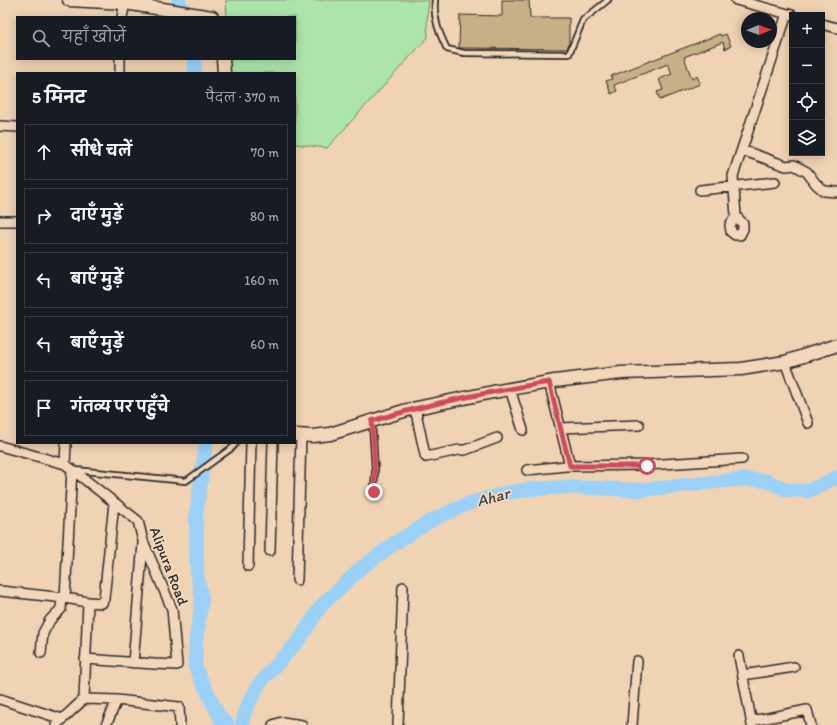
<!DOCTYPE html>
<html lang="hi">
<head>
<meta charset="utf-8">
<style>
  :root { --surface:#171b24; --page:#242831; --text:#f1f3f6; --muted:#9ea1a6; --line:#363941 }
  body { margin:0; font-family:Itim,"Playpen Sans Deva",sans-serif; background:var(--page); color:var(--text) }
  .controls { position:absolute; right:12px; top:12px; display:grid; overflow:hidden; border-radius:0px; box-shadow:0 2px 10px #0003 }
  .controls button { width:36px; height:36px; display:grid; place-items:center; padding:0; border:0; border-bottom:1px solid var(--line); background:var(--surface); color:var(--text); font:20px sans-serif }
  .compass { position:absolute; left:741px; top:12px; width:36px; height:36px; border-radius:50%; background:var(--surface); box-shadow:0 2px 10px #0003; rotate:89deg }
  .stop { position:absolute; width:12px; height:12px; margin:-9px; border:3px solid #d1495b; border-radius:50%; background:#fff }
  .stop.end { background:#d1495b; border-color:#fff; box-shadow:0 1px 4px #0008 }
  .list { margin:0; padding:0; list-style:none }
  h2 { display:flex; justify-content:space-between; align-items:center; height:52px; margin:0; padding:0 16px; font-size:17px }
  h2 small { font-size:13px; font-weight:400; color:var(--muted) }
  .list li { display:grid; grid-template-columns:26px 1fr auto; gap:12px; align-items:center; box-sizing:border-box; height:56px; margin:0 8px 8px; padding:0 8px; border:1px solid var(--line); border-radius:0px }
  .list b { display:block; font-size:15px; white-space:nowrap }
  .list em { font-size:13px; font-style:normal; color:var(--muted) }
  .icon { flex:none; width:22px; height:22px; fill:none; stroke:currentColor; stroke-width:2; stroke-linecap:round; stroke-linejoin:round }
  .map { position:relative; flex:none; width:837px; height:725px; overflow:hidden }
  .search { position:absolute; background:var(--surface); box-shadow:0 2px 10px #0003; left:16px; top:16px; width:280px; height:44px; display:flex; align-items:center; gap:10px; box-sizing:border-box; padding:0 14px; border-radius:0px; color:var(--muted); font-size:15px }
  .panel { position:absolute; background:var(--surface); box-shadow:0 2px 10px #0003; left:16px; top:72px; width:280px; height:372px; border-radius:0px }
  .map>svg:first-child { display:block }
  .green { fill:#ace5aa; stroke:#6c886a }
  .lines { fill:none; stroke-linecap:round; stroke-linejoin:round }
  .river { stroke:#99d1f9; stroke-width:14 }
  .building { fill:#c8b086; stroke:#2b2b2b }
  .lane-casing { stroke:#2b2b2b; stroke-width:8 }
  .street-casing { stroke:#2b2b2b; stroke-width:12 }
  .secondary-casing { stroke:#2b2b2b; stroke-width:15 }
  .lane { stroke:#f3d7ba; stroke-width:4.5 }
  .street { stroke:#f3d7ba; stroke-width:9 }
  .secondary { stroke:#f3d7ba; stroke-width:12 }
  .route { stroke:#d1495b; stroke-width:5 }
  .labels { text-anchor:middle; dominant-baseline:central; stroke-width:4; stroke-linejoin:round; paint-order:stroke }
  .street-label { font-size:15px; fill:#2b2b2b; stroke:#f3d7ba }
  .water-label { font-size:16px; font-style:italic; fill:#3c444a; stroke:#f3d7ba }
</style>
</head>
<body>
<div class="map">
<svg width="837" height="725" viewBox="0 0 837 725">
  <rect width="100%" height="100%" fill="#efd3b2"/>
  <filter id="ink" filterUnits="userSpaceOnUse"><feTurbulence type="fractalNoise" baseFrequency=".025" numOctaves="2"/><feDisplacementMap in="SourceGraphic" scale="8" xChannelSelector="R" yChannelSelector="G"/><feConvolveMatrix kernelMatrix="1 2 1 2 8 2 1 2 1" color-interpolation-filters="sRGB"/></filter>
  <g filter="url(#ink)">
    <!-- green -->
    <path class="green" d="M226,0H429L427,20L428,37L327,148L295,144V73H229V59H295V17H227Z"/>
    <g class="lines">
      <!-- river -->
      <path class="river" d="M179,0L183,17
        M194,59L195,73
        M206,443L196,516L197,575L202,599L196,639L195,667L220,718L228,725
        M242,725L245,711L259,684L300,639L321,606L361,568L395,543L432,520L467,504L506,493L532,489L567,487L640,490L745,479L767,481L787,490L809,491L837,477"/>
    </g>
    <!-- building -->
    <path class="building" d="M502,0H529L530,18H569V43L567,49L459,48L460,15L502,16Z
      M720,34L721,36L726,34L731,46L725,49L723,42L684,57L692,79L697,76L700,84L660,100L657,92L663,90L659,79L672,74L668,64L614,85L617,91L611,94L606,81L612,79L611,76Z"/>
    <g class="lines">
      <defs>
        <path id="lane" d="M435,0C433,18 439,33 447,49L464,53L569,54L583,20L608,0
          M372,422L375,470L374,492
          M75,470L186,481L233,447L236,443"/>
        <path id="street" d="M736,0L792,15
          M122,17L125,3
          M822,24L837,28
          M120,73V59
          M0,126L17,127
          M742,150L786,166L794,165L807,172L816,184L824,191L837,192
          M700,190L775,182
          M736,216L730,225L731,232L735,235H740L743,229V224L736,216L733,176L787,14
          M0,221H17
          M785,362L808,423
          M549,382L570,466
          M510,389L523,430
          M415,408L425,455L426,457L459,450H465L497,438
          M561,428L639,425
          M0,446L65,464L138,521L143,541L172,609L177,665L154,664L85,659
          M65,464L66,443
          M527,470L566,466L647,465L742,459
          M270,551L273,443
          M248,566L251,443
          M297,580L301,435
          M0,591L65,598
          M88,602L102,603L104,599L114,503
          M41,653L43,633L50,620L61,609L62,598
          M739,656L752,725
          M133,663L143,543
          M743,675L794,667
          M0,699L62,719
          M84,699L117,700L106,725
          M117,700L179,707L180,725
          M752,721L807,710L811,725
          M56,725L84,699L88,602L65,598L72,470
          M273,725L282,722L302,725
          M398,725L403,587
          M632,725L637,661"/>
        <path id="secondary" d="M69,0L125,3L212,17
          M223,59L224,73
          M295,435L313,436L330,434L407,410L493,392L555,381L621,373L741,369L785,362L837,345"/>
      </defs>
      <!-- lane casing -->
      <use href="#lane" class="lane-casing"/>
      <!-- street casing -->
      <use href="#street" class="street-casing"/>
      <!-- secondary casing -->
      <use href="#secondary" class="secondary-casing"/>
      <!-- lane -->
      <use href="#lane" class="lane"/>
      <!-- street -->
      <use href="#street" class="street"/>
      <!-- secondary -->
      <use href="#secondary" class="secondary"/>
    </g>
  </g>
  <g class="lines" filter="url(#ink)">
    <!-- route -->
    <path class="route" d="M374,492L375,470L372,421C430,403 489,392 549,382L570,466H647"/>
  </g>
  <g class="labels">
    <!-- street labels -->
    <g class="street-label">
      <text transform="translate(169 566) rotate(69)">Alipura Road</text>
    </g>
    <!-- water labels -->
    <g class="water-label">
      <text transform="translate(493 497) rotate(-15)">Ahar</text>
    </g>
  </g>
</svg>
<div class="controls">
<button>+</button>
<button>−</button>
<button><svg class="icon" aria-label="locate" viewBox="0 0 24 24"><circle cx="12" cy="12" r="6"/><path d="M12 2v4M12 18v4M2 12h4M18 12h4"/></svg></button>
<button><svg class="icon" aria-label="layers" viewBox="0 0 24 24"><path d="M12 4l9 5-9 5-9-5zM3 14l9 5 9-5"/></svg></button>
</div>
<svg class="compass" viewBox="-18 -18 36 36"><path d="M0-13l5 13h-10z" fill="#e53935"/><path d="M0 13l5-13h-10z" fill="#9ea1a6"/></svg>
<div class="stop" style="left:647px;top:466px"></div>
<div class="stop end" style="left:374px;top:492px"></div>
<div class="search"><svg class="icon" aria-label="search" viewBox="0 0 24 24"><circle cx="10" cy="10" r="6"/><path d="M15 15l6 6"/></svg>यहाँ खोजें</div>
<section class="panel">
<h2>5 मिनट<small>पैदल · 370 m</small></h2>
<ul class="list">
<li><svg class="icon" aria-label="ahead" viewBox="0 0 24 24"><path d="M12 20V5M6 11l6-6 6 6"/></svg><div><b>सीधे चलें</b></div><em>70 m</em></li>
<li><svg class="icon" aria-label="right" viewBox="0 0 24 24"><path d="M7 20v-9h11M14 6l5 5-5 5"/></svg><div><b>दाएँ मुड़ें</b></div><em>80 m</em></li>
<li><svg class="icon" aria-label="left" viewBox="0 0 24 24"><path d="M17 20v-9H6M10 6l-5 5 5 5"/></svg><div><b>बाएँ मुड़ें</b></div><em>160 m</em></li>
<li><svg class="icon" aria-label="left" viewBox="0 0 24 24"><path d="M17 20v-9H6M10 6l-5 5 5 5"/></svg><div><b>बाएँ मुड़ें</b></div><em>60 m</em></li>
<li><svg class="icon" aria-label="arrive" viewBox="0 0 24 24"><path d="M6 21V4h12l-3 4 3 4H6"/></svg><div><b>गंतव्य पर पहुँचे</b></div></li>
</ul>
</section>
</div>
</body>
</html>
